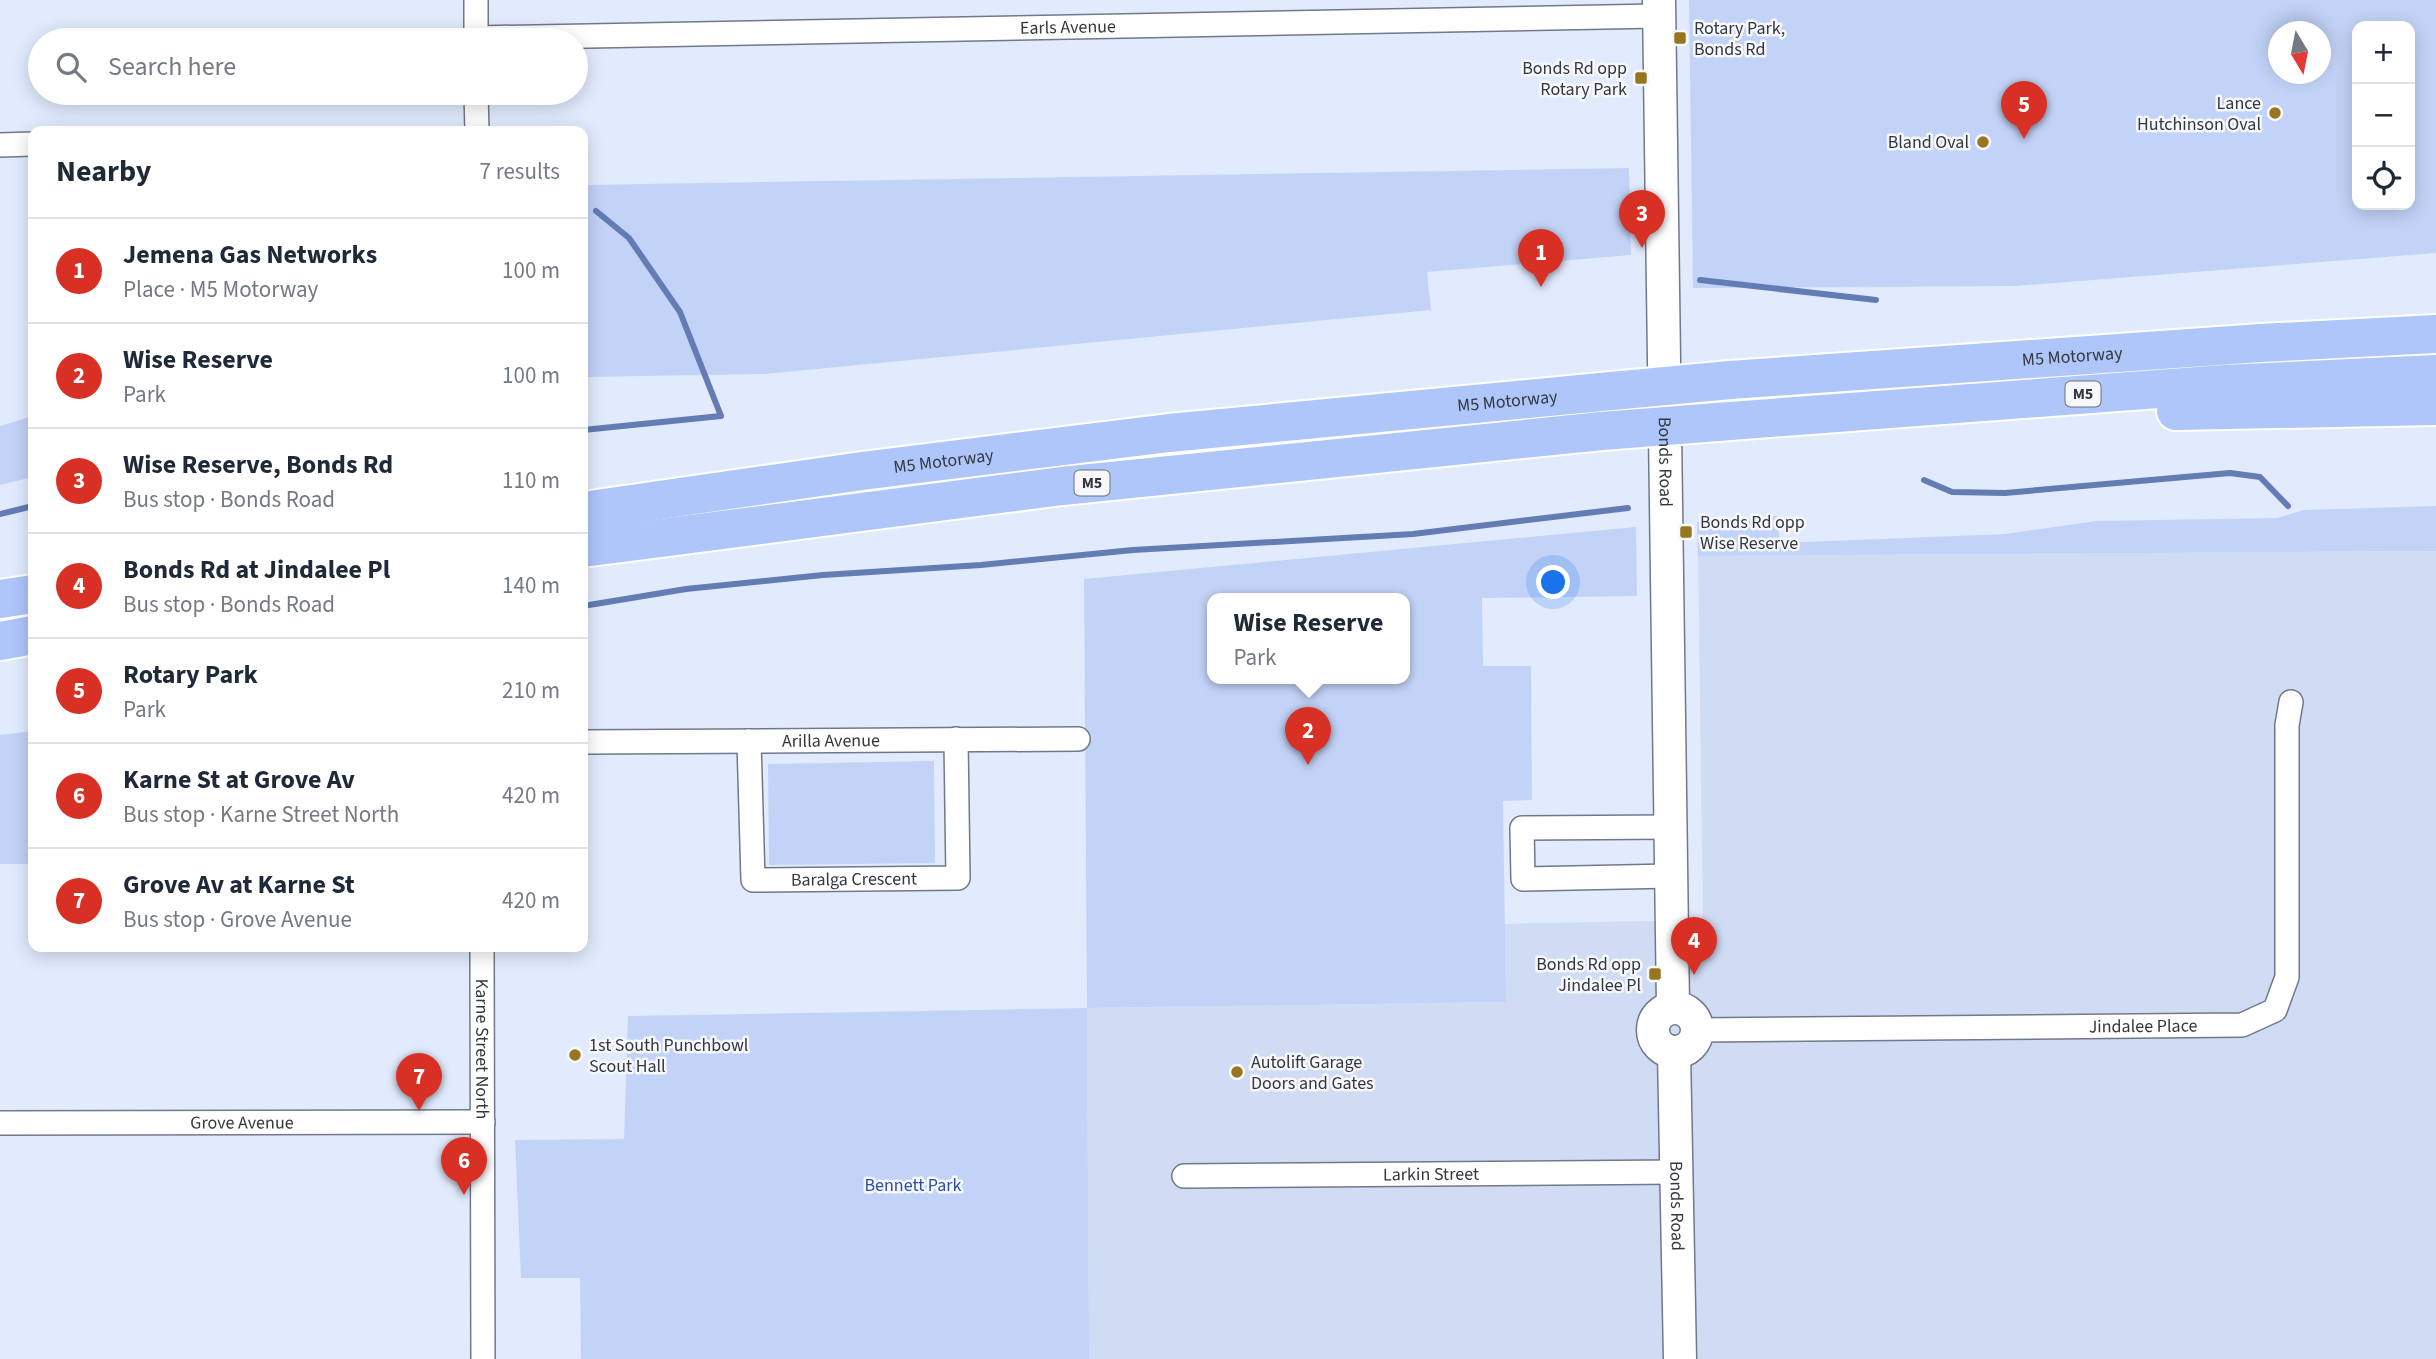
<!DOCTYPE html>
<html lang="en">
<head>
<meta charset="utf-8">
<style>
  :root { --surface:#fff; --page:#f2f2f3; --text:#1f2937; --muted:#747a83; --line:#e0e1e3; --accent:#d93025 }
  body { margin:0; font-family:"Source Sans 3",sans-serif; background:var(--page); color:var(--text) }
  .controls { position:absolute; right:21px; top:21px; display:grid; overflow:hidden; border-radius:14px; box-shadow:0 4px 18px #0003 }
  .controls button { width:63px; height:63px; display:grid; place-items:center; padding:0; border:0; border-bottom:2px solid var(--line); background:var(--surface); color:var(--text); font:35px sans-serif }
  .compass { position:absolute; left:2268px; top:21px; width:63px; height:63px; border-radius:50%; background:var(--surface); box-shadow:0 4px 18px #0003; rotate:170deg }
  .you { position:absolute; left:1554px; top:583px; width:24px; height:24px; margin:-18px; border:5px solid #fff; border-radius:50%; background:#1a73e8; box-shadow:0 0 0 10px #1a73e833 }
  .badge { display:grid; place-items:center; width:46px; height:46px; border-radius:50%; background:var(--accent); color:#fff; font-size:23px; font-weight:700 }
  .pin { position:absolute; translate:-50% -58px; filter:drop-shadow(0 2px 4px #0008) }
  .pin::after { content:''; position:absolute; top:37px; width:24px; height:21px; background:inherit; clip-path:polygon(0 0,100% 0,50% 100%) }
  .popup { position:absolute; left:1207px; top:593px; width:203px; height:91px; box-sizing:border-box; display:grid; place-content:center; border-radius:14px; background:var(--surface); filter:drop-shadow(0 2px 5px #0005); font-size:23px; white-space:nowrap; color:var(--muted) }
  .popup b { font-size:26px; color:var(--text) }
  .popup::after { content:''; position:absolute; left:50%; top:100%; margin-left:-14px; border:14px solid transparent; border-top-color:var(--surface) }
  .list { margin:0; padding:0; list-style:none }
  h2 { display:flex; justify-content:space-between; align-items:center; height:91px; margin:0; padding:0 28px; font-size:30px }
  h2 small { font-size:23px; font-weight:400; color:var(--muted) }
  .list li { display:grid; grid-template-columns:46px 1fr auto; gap:21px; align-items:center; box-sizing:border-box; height:105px; padding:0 28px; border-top:2px solid var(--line) }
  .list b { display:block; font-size:26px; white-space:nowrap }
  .list p { margin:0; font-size:23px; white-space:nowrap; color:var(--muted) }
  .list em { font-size:23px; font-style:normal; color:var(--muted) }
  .icon { flex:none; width:38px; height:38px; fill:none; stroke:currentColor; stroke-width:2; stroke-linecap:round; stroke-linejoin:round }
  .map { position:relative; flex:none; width:2436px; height:1359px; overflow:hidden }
  .search { position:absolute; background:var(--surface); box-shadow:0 4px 18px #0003; left:28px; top:28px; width:560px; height:77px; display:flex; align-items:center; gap:18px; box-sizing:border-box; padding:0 24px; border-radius:38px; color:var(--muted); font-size:26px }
  .panel { position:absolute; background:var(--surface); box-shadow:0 4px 18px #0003; left:28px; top:126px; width:560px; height:826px; border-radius:14px }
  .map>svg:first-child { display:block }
  .built { fill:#d0dcf4 }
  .green { fill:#c2d3f7; fill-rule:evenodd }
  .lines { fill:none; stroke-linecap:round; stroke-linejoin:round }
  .stream { stroke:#647cb4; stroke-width:6 }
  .minor-casing { stroke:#717889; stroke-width:26 }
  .secondary-casing { stroke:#717889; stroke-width:35 }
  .motorway-casing { stroke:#fff; stroke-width:42 }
  .minor { stroke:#fff; stroke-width:23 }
  .secondary { stroke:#fff; stroke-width:32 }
  .motorway { stroke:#afc6fb; stroke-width:38 }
  .motorway-bridge-casing { stroke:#fff; stroke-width:42; stroke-linecap:butt }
  .motorway-bridge { stroke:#afc6fb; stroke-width:38 }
  .poi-dot { fill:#987620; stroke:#f6f8fc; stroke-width:2.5 }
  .labels { text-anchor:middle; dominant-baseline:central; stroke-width:5; stroke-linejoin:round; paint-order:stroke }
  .shield { fill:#f6f8fc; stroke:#6e7177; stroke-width:2 }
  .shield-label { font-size:16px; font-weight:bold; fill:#34373e }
  .street-label { font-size:18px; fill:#34373e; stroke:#f6f8fc }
  .poi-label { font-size:18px; fill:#34373e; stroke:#f6f8fc; text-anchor:start }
  .park-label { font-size:18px; fill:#2d4da9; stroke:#f6f8fc }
</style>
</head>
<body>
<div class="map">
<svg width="2436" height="1359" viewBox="0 0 2436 1359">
  <rect width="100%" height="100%" fill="#e2ebfe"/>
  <!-- built -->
  <path class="built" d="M2436,551V1359H1089L1087,1008L1506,1002L1505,924L1703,920L1698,556Z"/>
  <!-- green -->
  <path class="green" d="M1689,0H2436V253L2016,286L1693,288ZM2357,26H2410V205H2357ZM2278,32H2320V74H2278Z
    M1629,168L1631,255L1427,272L1431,310L764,374L583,377V185Z
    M33,416V477L0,485V426Z
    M2436,506V551L1698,556L1697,522L1777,516L1780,543L2005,534L2096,521L2277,518L2304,510Z
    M1636,527L1637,596L1482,598L1483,666H1531L1532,800L1503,801L1506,1002L1087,1008L1089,1359H581L580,1278H521L515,1140L624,1139L628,1016L1087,1008L1084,579ZM1212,599H1404V679H1212Z
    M33,731V864H0V735Z
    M934,761L935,863L769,865L768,764Z"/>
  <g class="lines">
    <!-- stream -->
    <path class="stream" d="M1700,280L1876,300
      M583,430L721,416L680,312L629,238L596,211
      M1924,480L1952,492L2005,493L2230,473L2260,477L2288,506
      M0,514L33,506
      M583,606L686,589L823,575L981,565L1133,550L1413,534L1628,508"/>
    <defs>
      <g id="minor">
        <path id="s1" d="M476,38L1658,16"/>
        <path d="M476,40V0"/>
        <path d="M476,93L477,131"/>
        <path d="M0,145L33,144"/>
        <path id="s2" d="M749,741L753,880L958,878L956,739"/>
        <path id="s3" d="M583,742L1078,739"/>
        <path d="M1671,827L1522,828L1523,879L1672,876"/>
        <path id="s4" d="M482,947L483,1359"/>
        <path id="s5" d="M1697,1030L2242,1025L2275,1010L2287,977V725L2291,702"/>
        <path id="s6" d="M0,1123L483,1122"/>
        <path id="s7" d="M1184,1176L1677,1172"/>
      </g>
      <g id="secondary">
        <path id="s8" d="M1659,0L1673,1007"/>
        <circle cx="1675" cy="1030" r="22"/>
        <path id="s9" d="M1674,1052L1680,1359"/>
      </g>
      <g id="motorway">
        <path id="s10" d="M1730,380L2261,343L2436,334"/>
        <path d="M2176,411L2436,406"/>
        <path d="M1730,421L2225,384L2436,374"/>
        <path id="s11" d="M583,511L862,471L1169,433L1601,392"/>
        <path d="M583,548L1062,486L1602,431"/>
        <path d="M0,599L33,594"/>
        <path d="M0,641L33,635"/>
      </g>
    </defs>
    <!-- minor casing -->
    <use href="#minor" class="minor-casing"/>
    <!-- secondary casing -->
    <use href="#secondary" class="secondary-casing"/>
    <!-- motorway casing -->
    <use href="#motorway" class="motorway-casing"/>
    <!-- minor -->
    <use href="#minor" class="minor"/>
    <!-- secondary -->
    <use href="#secondary" class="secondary"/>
    <!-- motorway -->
    <use href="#motorway" class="motorway"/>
    <defs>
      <path id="motorway-bridge" d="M1601,392L1730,380
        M1602,431L1730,421"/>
    </defs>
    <!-- motorway-bridge casing -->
    <use href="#motorway-bridge" class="motorway-bridge-casing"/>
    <!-- motorway-bridge -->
    <use href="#motorway-bridge" class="motorway-bridge"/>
  </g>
  <!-- markers -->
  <g class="poi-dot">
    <rect x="1673" y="31" width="14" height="14" rx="3.5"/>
    <rect x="1634" y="71" width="14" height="14" rx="3.5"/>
    <circle cx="2275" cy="113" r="7"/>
    <circle cx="1983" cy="142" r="7"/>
    <rect x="1679" y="525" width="14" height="14" rx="3.5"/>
    <rect x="1648" y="967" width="14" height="14" rx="3.5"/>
    <circle cx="575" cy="1055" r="7"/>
    <circle cx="1237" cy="1072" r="7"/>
  </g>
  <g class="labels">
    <!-- shield labels -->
    <g class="shield">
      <rect x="2065.5" y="381.5" width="35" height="25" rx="5"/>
      <rect x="1074.5" y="470.5" width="35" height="25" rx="5"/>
    </g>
    <g class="shield-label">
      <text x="2083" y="394">M5</text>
      <text x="1092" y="483">M5</text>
    </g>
    <!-- street labels -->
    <g class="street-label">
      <text stroke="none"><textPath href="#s1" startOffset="592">Earls Avenue</textPath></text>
      <text stroke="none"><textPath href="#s10" startOffset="343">M5 Motorway</textPath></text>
      <text stroke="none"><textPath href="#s11" startOffset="931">M5 Motorway</textPath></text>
      <text stroke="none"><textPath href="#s11" startOffset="364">M5 Motorway</textPath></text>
      <text stroke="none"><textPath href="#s8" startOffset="462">Bonds Road</textPath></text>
      <text stroke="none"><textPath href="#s3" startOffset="248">Arilla Avenue</textPath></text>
      <text stroke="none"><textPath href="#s2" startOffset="240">Baralga Crescent</textPath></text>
      <text stroke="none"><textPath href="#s5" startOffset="446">Jindalee Place</textPath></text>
      <text stroke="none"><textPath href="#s4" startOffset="102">Karne Street North</textPath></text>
      <text stroke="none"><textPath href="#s6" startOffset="242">Grove Avenue</textPath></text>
      <text stroke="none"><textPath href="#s7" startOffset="247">Larkin Street</textPath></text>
      <text stroke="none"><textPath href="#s9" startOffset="154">Bonds Road</textPath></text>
    </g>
    <!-- poi labels -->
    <g class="poi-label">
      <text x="1694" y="28">Rotary Park,<tspan x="1694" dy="21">Bonds Rd</tspan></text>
      <text x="1627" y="68" text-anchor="end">Bonds Rd opp<tspan x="1627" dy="21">Rotary Park</tspan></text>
      <text x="2261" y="103" text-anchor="end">Lance<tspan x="2261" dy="21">Hutchinson Oval</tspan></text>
      <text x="1969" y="142" text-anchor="end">Bland Oval</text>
      <text x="1700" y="522">Bonds Rd opp<tspan x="1700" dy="21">Wise Reserve</tspan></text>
      <text x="1641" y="964" text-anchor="end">Bonds Rd opp<tspan x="1641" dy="21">Jindalee Pl</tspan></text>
      <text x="589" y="1045">1st South Punchbowl<tspan x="589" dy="21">Scout Hall</tspan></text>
      <text x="1251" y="1062">Autolift Garage<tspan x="1251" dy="21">Doors and Gates</tspan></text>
    </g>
    <!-- park labels -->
    <g class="park-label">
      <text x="913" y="1185">Bennett Park</text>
    </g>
  </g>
</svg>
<div class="controls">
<button>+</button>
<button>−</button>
<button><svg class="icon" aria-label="locate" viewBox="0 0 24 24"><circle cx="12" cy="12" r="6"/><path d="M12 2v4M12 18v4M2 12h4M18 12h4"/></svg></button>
</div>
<svg class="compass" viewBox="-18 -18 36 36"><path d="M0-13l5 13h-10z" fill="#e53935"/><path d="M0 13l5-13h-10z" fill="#747a83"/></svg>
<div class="you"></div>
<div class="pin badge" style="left:1541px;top:287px">1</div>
<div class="pin badge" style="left:1308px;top:765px">2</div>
<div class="popup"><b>Wise Reserve</b>Park</div>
<div class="pin badge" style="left:1642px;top:248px">3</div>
<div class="pin badge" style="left:1694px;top:975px">4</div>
<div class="pin badge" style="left:2024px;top:139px">5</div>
<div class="pin badge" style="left:464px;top:1195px">6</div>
<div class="pin badge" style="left:419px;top:1111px">7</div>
<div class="search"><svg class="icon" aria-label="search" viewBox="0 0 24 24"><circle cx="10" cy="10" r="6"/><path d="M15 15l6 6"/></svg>Search here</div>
<section class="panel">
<h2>Nearby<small>7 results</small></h2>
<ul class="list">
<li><span class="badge">1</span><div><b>Jemena Gas Networks</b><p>Place · M5 Motorway</p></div><em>100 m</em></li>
<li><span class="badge">2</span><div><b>Wise Reserve</b><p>Park</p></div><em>100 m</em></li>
<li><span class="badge">3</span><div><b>Wise Reserve, Bonds Rd</b><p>Bus stop · Bonds Road</p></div><em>110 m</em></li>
<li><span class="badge">4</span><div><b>Bonds Rd at Jindalee Pl</b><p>Bus stop · Bonds Road</p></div><em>140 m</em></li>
<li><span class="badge">5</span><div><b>Rotary Park</b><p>Park</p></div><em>210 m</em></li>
<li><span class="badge">6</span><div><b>Karne St at Grove Av</b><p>Bus stop · Karne Street North</p></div><em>420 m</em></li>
<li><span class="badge">7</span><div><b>Grove Av at Karne St</b><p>Bus stop · Grove Avenue</p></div><em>420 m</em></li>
</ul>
</section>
</div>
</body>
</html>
